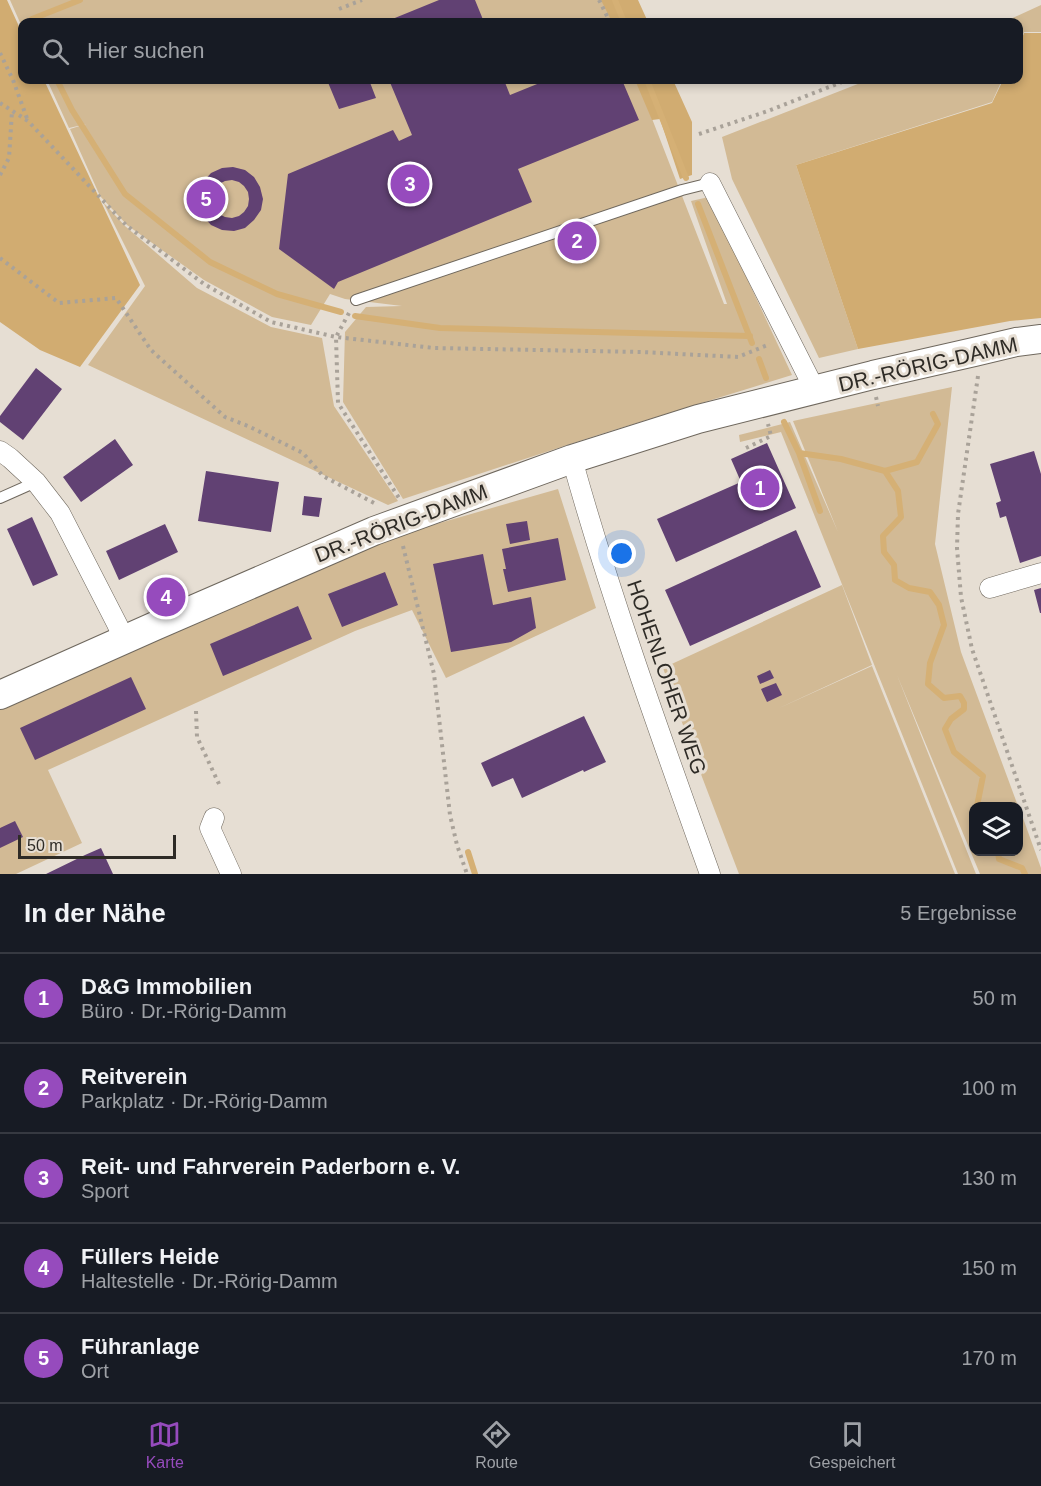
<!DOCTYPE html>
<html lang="de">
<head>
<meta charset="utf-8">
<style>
  :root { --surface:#171b24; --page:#242831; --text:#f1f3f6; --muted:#9ea1a6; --line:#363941; --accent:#964bbd }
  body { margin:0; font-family:Helvetica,sans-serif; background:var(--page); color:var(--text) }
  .controls { position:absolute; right:18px; bottom:18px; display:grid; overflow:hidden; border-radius:12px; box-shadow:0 3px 9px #0003 }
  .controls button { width:54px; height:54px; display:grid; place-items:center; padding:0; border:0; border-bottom:2px solid var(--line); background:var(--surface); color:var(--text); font:30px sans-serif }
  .scale { position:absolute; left:18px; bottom:15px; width:158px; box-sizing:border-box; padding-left:6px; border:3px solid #2e2b26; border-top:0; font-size:16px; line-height:21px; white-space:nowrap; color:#2e2b26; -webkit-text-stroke:4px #e6ded3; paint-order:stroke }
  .you { position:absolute; left:622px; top:554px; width:21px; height:21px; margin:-15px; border:4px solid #fff; border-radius:50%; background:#1a73e8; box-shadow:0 0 0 9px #1a73e833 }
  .badge { display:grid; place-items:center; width:39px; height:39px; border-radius:50%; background:var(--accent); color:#fff; font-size:20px; font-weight:700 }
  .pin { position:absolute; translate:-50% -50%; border:3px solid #fff; box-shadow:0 2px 6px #0006 }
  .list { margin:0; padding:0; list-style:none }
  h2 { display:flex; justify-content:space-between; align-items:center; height:78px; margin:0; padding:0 24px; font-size:26px }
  h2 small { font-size:20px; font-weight:400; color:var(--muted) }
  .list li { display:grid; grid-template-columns:39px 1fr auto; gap:18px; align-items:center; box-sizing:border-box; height:90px; padding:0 24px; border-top:2px solid var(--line) }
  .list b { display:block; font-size:22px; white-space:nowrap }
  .list p { margin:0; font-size:20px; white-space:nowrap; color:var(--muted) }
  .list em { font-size:20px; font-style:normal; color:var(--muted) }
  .icon { flex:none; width:33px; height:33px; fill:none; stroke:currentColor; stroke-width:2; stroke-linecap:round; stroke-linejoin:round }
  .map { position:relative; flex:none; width:1041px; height:874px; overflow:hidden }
  .search { position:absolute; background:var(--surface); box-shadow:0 3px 9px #0003; left:18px; right:18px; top:18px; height:66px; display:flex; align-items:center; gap:15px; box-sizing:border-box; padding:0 21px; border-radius:12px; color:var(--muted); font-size:22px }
  .sheet { height:528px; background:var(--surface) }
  nav { display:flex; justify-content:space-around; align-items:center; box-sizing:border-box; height:84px; border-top:2px solid var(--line); background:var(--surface); font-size:16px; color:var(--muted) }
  nav a { display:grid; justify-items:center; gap:3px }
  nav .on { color:var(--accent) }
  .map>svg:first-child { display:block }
  .green { fill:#d2ba95 }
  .forest { fill:#d1ac71 }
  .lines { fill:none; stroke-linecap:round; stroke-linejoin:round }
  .stream { stroke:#d5b075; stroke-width:6 }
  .building { fill:#614173; fill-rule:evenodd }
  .lane-casing { stroke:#6f685e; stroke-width:12 }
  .street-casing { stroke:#6f685e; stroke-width:21 }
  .secondary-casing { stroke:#6f685e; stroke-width:30 }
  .path { stroke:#a9a299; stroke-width:4; stroke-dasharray:3 4.5; stroke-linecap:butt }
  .lane { stroke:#fff; stroke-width:10 }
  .street { stroke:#fff; stroke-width:20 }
  .secondary { stroke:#fff; stroke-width:28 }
  .labels { text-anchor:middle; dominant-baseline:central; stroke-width:6; stroke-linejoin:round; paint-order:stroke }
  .street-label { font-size:21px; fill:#2e2b26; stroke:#e6ded3 }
</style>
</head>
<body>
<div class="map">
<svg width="1041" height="874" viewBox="0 0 1041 874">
  <rect width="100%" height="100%" fill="#e6ded3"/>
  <!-- green -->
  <path class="green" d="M10,0H606L615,22H22V27Z
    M1041,5V32H1024L1019,44L1018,22H1004Z
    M47,80H637L724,304H727L691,201L709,197L792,375L601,434L403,499L343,402L345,332L366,307L402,306L345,299L330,294L311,325L272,317L204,280L127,225L100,196L70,129L86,124L69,128Z
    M868,80H1002L992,102L796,165L858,349L819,358L732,179L722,137Z
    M103,202L125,226L197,288L271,327L322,338L334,406L398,501L388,505L88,365L145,286Z
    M952,387L935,544L961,652L1018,806H974V852H1018L1019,807L1041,868V874H980L897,675L976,874H958L781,432L740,442L739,435L790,422L838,532L793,421Z
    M558,489L596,608L446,678L412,610L355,631L48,770L82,843L16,874H0V710L128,646L391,537Z
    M842,585L872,665L777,709L872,666L955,874H739L691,748L663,668Z"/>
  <!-- forest -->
  <path class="forest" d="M0,0H7L22,33V80H44L140,285L80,367L40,350L0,322Z
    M601,0H638L648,22H612Z
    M1024,33H1041V318L1010,321L858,349L796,165L992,103L1003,80H1018L1019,46Z
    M635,80H673L692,122V175L680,179L660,119L652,120Z"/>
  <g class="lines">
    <!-- stream -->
    <path class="stream" d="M615,0L624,22
      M34,22L32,19L80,0
      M57,80L72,110L125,194L210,262L277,294L341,312
      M647,80L686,178
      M698,204L752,343
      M355,316L440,328L750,336
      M759,359L766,378
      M784,422L799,453L820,511
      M799,453L841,459L885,471L898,491L901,517L883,536L884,552L894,565L895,580L909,588L930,592L939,605L944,625L930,663L928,684L944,698L960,696L964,703V709L951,719L945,729L954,752L983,776L977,806
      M885,471L917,462L938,424L933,414
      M468,852L475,874
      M998,852L999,859L1022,868L1025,874"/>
  </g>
  <!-- building -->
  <path class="building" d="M439,0H475L484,22H385Z
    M327,80H369L376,98L339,109Z
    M389,80H504L510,95L547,80H622L639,120L518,169L532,202L338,282L334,289L279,249L288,174L393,130L399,141L412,135Z
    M233,167L245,170L254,177L260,187L263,199L261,210L254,220L245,228L234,231L222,230L211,225L203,216L199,205V193L203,182L211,173L222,168ZM232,180L239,182L244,186L248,192L249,199L248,206L244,212L239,216L232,218L225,217L219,214L214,209L212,202V195L215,189L219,184L225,181Z
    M36,368L62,389L23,440L0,422V416Z
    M115,439L133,465L81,502L63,477Z
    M767,443L796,508L676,562L657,519L741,482L731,459Z
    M1034,451L1041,474V556L1020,563L1006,516L1000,518L996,503L1001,501L990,464Z
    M206,471L279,482L271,532L198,521Z
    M304,496L322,498L319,517L302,515Z
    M32,517L58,575L33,586L7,529Z
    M527,521L530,540L510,544L506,524Z
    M165,524L178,552L119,580L106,551Z
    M796,530L821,587L690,646L665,590Z
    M558,538L566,580L508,592L503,569H506L502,549Z
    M483,554L493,605L531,597L536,628L511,642L451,652L433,564Z
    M385,572L398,605L342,627L328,594Z
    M1041,588V613H1040L1034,590Z
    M298,606L312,639L223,676L210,644Z
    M770,670L774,678L760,684L757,676Z
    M131,677L146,709L35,760L20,728Z
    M776,683L782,695L767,702L761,689Z
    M584,716L606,762L584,772L583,770L522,798L513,778L492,787L481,763Z
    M15,821L23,837L0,848V828Z
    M101,848L113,874H46L85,855Z"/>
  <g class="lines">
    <defs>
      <path id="lane" d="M356,300L682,190L710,183
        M0,498L36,482"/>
      <path id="street" d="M710,183L815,390
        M0,451L10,458L36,482L60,513L117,624L124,639
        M572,459C611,599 661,737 710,874
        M990,588L1041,573
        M214,818L210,828L231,874"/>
      <path id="secondary" d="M0,695L155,626L374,531L572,459L698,419L873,375L974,352L1016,342L1041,339"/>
    </defs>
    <!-- lane casing -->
    <use href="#lane" class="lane-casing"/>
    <!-- street casing -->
    <use href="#street" class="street-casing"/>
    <!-- secondary casing -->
    <use href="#secondary" class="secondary-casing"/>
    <!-- path -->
    <path class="path" d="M599,0L610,22
      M339,9L362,0
      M998,22L1001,21
      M0,53L13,80L28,121
      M0,103L28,121L126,225L204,284L271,322L336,337L434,348L641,352L738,357L770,344
      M699,134L768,111L847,80
      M0,175L9,158L12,111
      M0,258L59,303L116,298L151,350L225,417L248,426L303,453L323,476L376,504
      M349,313L336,337L338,403L399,498
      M978,376L958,514L957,548L961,597L972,649L1041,850
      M876,397L878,406
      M746,448L771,436L768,424
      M403,546L434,674L450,815L457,845L467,874
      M196,711L197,737L219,784"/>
    <!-- lane -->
    <use href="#lane" class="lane"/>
    <!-- street -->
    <use href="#street" class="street"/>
    <!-- secondary -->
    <use href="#secondary" class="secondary"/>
  </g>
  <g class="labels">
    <!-- street labels -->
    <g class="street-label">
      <text transform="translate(928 364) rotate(-13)">DR.-RÖRIG-DAMM</text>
      <text transform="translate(401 523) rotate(-21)">DR.-RÖRIG-DAMM</text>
      <text transform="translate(667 677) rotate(71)">HOHENLOHER WEG</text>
    </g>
  </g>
</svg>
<div class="controls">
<button><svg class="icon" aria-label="layers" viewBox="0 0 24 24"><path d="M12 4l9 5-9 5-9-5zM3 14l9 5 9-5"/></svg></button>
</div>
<div class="scale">50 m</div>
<div class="you"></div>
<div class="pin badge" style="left:760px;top:488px">1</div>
<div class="pin badge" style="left:577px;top:241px">2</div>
<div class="pin badge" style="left:410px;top:184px">3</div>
<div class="pin badge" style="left:166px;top:597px">4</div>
<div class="pin badge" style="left:206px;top:199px">5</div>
<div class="search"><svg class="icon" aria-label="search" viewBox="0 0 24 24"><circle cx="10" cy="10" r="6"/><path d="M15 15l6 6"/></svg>Hier suchen</div>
</div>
<section class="sheet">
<h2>In der Nähe<small>5 Ergebnisse</small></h2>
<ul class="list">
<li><span class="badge">1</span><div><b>D&amp;G Immobilien</b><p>Büro · Dr.-Rörig-Damm</p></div><em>50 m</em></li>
<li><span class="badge">2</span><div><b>Reitverein</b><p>Parkplatz · Dr.-Rörig-Damm</p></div><em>100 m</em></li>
<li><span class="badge">3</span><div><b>Reit- und Fahrverein Paderborn e. V.</b><p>Sport</p></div><em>130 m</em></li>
<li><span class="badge">4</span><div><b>Füllers Heide</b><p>Haltestelle · Dr.-Rörig-Damm</p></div><em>150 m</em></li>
<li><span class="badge">5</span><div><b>Führanlage</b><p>Ort</p></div><em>170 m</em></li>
</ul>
</section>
<nav>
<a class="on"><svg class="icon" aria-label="map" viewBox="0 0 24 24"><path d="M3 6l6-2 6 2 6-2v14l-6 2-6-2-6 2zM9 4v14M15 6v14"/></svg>Karte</a>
<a><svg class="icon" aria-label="directions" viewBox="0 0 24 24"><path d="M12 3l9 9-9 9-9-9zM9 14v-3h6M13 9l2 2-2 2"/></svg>Route</a>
<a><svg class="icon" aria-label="saved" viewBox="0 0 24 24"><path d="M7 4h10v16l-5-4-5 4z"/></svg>Gespeichert</a>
</nav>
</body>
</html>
